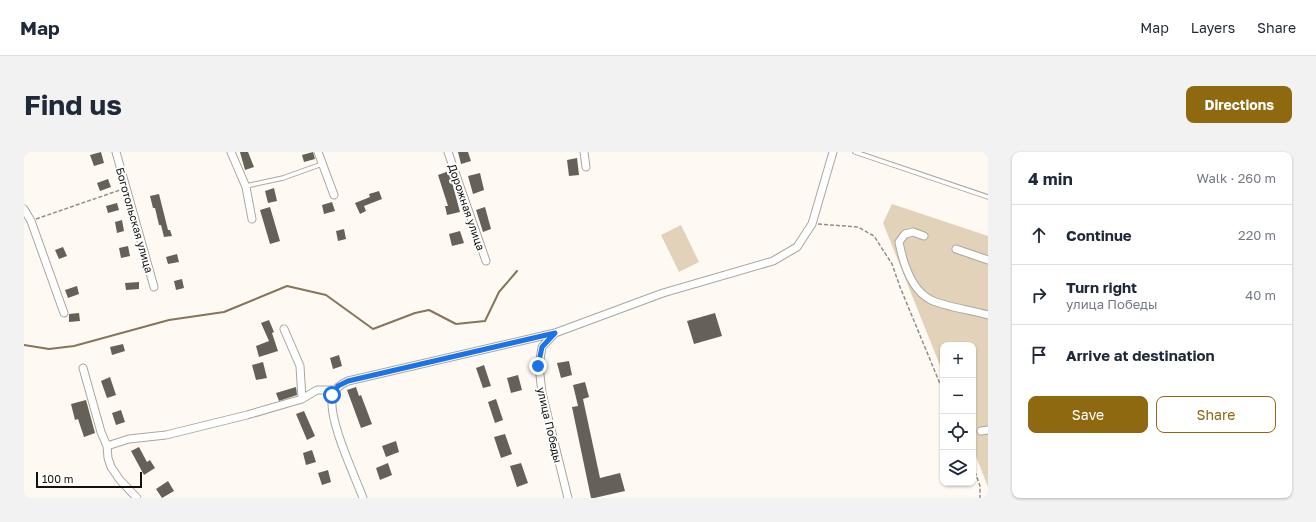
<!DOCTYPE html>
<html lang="en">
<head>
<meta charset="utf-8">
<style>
  :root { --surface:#fff; --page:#f2f2f3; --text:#1f2937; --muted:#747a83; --line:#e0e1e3; --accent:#8f690f }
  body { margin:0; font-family:"Golos Text",sans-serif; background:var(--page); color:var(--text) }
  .controls { position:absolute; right:12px; bottom:12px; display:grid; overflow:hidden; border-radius:8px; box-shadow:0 1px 3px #0004 }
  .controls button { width:36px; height:36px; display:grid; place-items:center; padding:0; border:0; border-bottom:1px solid var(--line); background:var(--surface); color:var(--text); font:20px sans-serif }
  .scale { position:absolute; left:12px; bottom:10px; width:106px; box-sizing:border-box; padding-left:4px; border:2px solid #13110e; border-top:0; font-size:11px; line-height:14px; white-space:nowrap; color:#13110e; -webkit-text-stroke:3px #fff; paint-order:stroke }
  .stop { position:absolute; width:12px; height:12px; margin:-9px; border:3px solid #1a73e8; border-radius:50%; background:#fff }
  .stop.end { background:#1a73e8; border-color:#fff; box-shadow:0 1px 4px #0008 }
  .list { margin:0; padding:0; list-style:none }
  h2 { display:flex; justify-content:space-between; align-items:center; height:52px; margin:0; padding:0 16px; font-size:17px }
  h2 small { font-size:13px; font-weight:400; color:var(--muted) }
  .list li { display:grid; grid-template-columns:26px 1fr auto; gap:12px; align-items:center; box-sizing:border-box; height:60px; padding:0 16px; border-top:1px solid var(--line) }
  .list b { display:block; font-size:15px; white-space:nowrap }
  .list p { margin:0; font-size:13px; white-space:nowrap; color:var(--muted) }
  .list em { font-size:13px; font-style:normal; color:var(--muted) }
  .actions { display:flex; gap:8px; padding:12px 16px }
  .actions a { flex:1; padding:9px 0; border:1px solid var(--accent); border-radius:8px; text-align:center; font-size:14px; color:var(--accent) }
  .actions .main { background:var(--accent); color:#fff }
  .icon { flex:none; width:22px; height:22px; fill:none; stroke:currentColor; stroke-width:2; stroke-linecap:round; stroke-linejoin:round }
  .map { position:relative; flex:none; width:964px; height:346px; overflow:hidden; border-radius:8px }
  header { display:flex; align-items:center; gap:24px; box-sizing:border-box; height:56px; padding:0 20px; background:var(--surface); border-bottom:1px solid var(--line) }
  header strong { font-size:19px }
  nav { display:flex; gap:22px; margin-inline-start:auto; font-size:14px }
  .intro { display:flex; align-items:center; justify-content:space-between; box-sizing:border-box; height:96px; padding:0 24px }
  h1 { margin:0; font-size:28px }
  .button { padding:10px 18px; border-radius:8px; background:var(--accent); color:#fff; font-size:14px; font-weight:700 }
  main { display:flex; gap:24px; padding:0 24px }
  aside { flex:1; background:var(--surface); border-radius:8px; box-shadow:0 1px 3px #0004 }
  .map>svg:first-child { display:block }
  .green { fill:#e1d2b9 }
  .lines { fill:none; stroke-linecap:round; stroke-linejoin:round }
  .stream { stroke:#85755a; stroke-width:2 }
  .building { fill:#656159 }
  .lane-casing { stroke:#aba69d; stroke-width:5.5 }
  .street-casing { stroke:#aba69d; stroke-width:9 }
  .path { stroke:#928f8a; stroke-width:1.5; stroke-dasharray:4 2; stroke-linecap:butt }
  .lane { stroke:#fff; stroke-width:3.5 }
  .street { stroke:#fff; stroke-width:7 }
  .route { stroke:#1a73e8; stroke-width:5 }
  .labels { text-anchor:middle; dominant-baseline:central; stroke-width:4; stroke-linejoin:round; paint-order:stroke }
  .street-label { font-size:11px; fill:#13110e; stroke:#fff }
</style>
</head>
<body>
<header>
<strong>Map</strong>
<nav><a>Map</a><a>Layers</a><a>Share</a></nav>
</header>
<div class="intro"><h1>Find us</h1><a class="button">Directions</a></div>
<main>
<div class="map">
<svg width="964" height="346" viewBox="0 0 964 346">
  <rect width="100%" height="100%" fill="#fefaf3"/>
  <!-- green -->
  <path class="green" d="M868,52L964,84V335L949,297V193H919V221L859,71Z
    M657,73L675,110L655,120L637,83Z"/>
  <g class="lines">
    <!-- stream -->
    <path class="stream" d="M0,193L25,197L50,194L145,168L200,160L263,134L302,143L349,177L391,161L405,158L432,172L461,169L475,140L493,119"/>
  </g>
  <!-- building -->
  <path class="building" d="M77,0L80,11L70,14L66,3Z
    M216,0H224L230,15L221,18Z
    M289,0L291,7L280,10L278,3Z
    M434,0H444L447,9L437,12Z
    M553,6L555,23L545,24L543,8Z
    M425,19L436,60L423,63L421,54H424L414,23Z
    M456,21L460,38L449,42L444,24Z
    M84,27L87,35L76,39L73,31Z
    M250,36L253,49L244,51L241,39Z
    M355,39L358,47L340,54L342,59L336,62L331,51L346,45L345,42Z
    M135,42L144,78H146L148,84L140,85L137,73H135L131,56H129L126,44Z
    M308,50L311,59L300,62L298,53Z
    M93,51L95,58L84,61L82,54Z
    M246,55L256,89L246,92L236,58Z
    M461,55L467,77L459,80L452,58Z
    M98,68L100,79L93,81L91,70Z
    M320,77L322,87L314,89L312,79Z
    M436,79L440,91L428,94L425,82Z
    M104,94L106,104L97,106L95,96Z
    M39,95L43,104L35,107L31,98Z
    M153,102L155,110L144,112L142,105Z
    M158,127L160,136L152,138L150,129Z
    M115,130V137L102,138L101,131Z
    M53,134L55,142L44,146L41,138Z
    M55,161L56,169L45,170V162Z
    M691,161L698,184L670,192L663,169Z
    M245,168L250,180L248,181L254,199L235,205L232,194L245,189L237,171Z
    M99,192L101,199L88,203L86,195Z
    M315,203L318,214L309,217L306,206Z
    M545,209L548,223L537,226L533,211Z
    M239,210L243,226L232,228L228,213Z
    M460,213L467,234L459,236L452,216Z
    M494,223L498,238L487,241L483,226Z
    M86,225L92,243L83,246L77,229Z
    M561,230L565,245L559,247L576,326L596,321L601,339L570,346H567L548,255L554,254L549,233Z
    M272,235L273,243L255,249L252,241Z
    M332,235L335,244L337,243L348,272L337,276L323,238Z
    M472,247L479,268L471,271L464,250Z
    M62,248L71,281L60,285L54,267L51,268L47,252Z
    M97,258L101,270L92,273L88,261Z
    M280,259L291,284L283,288L272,262Z
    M481,282L488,302L477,306L470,285Z
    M372,289L375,300L362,305L358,294Z
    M115,295L123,310L126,308L131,316L120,323L107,299Z
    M288,298L292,310L282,313L279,301Z
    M364,311L368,323L356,328L352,316Z
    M497,311L504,331L493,335L486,314Z
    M304,318L307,330L298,333L294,321Z
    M144,329L150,339L138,346L132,337Z"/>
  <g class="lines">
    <defs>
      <path id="lane" d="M831,0L964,45
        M222,34L259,26L298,12"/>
      <path id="street" d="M92,0L130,135
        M207,0L222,35L228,67
        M294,0L310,43
        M424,0L462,109
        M560,0L562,15
        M0,57L7,69L40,161
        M900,84L889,80L881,82L875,90C879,111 887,138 907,148C922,155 947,158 964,163
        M932,97L964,108
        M260,177L276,214L278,247
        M531,181L518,195L515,214L518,241L544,346
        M59,216L77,280L83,294L84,306L87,315L96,328L113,346
        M957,279L964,278
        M83,294L105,287L142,283L223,263L278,247L293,238H311
        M339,346C331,324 302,264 309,243C311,236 317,232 324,229L531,181L639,141L749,109L773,95L788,72L809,0"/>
    </defs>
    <!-- lane casing -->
    <use href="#lane" class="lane-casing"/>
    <!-- street casing -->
    <use href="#street" class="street-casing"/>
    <!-- path -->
    <path class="path" d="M12,67L96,38
      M794,72L834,75L850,84L868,112L876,135L919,239
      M949,314L956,334V346"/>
    <!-- lane -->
    <use href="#lane" class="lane"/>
    <!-- street -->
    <use href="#street" class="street"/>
  </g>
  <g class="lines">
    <!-- route -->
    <path class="route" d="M308,243L314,234L324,229L531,181L518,195L514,214"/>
  </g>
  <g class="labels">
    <!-- street labels -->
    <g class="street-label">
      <text transform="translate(443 55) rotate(71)">Дорожная улица</text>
      <text transform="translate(111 68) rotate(74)">Боготольская улица</text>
      <text transform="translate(526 273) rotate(77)">улица Победы</text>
    </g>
  </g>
</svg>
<div class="controls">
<button>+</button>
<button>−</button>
<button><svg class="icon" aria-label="locate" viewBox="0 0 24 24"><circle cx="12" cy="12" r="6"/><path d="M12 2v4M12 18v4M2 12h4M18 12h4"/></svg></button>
<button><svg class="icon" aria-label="layers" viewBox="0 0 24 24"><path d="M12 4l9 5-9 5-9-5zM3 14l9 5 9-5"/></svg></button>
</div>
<div class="scale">100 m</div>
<div class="stop" style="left:308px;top:243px"></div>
<div class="stop end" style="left:514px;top:214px"></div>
</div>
<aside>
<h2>4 min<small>Walk · 260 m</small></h2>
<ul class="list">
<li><svg class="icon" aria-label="ahead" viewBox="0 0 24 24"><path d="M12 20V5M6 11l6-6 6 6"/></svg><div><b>Continue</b></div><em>220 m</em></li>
<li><svg class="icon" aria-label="right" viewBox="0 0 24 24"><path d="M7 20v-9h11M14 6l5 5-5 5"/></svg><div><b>Turn right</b><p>улица Победы</p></div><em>40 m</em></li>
<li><svg class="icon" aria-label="arrive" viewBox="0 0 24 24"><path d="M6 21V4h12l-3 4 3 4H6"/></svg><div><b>Arrive at destination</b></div></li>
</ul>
<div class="actions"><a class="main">Save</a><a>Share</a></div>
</aside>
</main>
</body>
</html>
